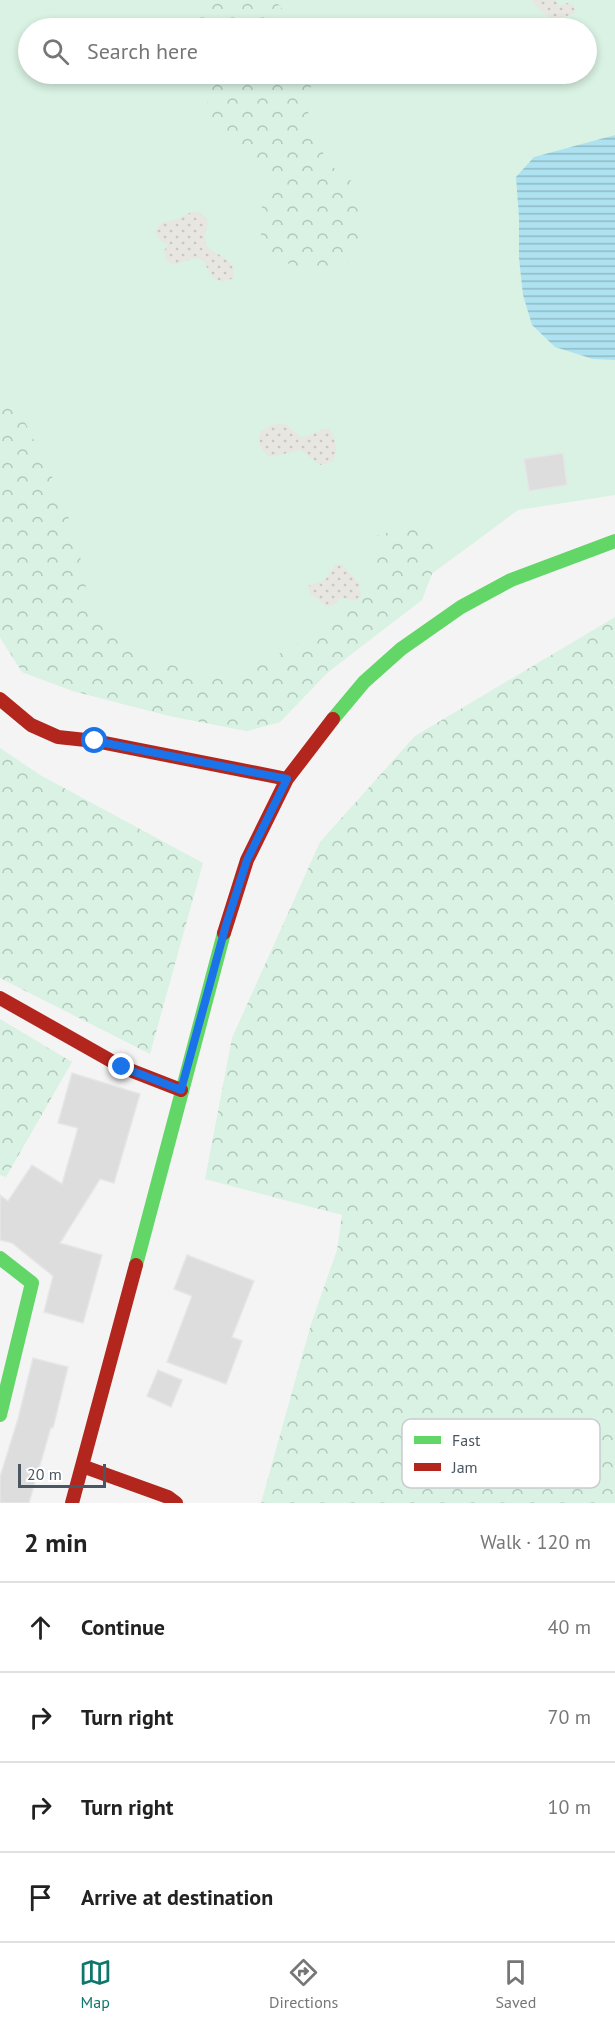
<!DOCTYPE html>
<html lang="en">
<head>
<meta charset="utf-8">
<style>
  :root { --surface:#fff; --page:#f6f6f6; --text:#222; --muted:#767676; --line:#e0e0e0; --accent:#0f766e }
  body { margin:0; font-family:"PT Sans",sans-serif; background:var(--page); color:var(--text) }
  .scale { position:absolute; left:18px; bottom:15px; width:88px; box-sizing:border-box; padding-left:6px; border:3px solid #4a5661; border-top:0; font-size:16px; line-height:21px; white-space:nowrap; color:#4a5661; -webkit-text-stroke:4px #fff; paint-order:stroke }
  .stop { position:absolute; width:18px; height:18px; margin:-14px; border:4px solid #1a73e8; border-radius:50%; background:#fff }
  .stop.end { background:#1a73e8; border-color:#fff; box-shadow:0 2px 6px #0008 }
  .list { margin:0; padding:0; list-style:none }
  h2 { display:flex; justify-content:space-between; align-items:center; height:78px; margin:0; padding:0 24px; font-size:26px }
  h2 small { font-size:20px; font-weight:400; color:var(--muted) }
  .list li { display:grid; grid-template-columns:39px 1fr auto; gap:18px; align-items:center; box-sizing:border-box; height:90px; padding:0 24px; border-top:2px solid var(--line) }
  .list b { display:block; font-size:22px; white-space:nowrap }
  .list em { font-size:20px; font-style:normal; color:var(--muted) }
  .icon { flex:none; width:33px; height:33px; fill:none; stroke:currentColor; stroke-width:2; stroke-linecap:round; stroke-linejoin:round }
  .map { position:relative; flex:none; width:615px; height:1503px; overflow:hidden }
  .search { position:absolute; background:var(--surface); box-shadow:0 3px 9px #0003; left:18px; right:18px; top:18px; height:66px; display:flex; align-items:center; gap:15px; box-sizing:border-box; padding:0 21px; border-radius:33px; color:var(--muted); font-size:22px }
  .sheet { height:438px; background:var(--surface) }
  nav { display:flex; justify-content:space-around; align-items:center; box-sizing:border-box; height:84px; border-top:2px solid var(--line); background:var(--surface); font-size:16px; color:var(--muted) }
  nav a { display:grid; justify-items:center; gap:3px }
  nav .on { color:var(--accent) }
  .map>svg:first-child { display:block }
  .green { fill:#d9f2e3; fill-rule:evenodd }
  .forest { fill:url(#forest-crowns) }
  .sand { fill:url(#sand-dots) }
  .water { fill:url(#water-rules) }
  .building { fill:#ddddde; stroke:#e5e6e7; stroke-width:1.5 }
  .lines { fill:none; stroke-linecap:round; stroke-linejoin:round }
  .fast { stroke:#63d668; stroke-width:14 }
  .jam { stroke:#b3261e; stroke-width:14 }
  .route { stroke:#1a73e8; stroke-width:8 }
  .key { fill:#fff; stroke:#c9ccd0; stroke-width:1.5 }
  .key-label { font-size:16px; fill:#4a5661 }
</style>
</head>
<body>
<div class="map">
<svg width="615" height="1503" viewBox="0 0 615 1503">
  <defs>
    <pattern id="forest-crowns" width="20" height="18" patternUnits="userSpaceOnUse" patternTransform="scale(1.5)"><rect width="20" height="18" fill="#d9f2e3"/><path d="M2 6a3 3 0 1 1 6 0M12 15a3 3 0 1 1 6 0" fill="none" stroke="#b2c7bb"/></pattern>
    <pattern id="sand-dots" width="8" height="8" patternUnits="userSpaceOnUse" patternTransform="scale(1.5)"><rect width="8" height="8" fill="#e7e6e1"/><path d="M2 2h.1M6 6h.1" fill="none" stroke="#c8c7c4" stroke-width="1.8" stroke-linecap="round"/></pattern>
    <pattern id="water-rules" width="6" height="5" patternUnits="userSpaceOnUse" patternTransform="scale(1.5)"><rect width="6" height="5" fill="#aee2f0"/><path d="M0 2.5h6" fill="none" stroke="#90bac6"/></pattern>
  </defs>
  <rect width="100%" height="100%" fill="#f4f4f4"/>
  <!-- green -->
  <path class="green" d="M0,0H615V495L518,510L399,598L280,722L247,731L170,716L73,691L22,672L0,637ZM28,28H586V74H28Z"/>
  <!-- forest -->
  <path class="forest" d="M194,0H272L279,5L298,28H201Z
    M209,74H312L308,112L321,149L329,164L358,186L362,231L348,263C319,268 286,275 268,246C265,243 262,238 261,234C258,213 266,190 272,170L247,155L207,116Z
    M0,394L21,414L63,499L81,560L91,616L156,661L232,681L305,639L373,577L376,536L413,525L441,550L422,600L327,673L280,722L247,731L170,716L73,691L22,672L0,637Z
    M615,617V1503H261L311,1324L337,1250L342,1215L205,1179L232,1038L320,842L415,736Z
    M0,748L40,775L203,863L150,1054L0,978Z
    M0,1019L72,1062L6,1177L0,1175Z"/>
  <!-- sand -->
  <path class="sand" d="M532,0H556L559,6L567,3L574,5L575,13L564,17L550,18L535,5Z
    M195,211L205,216L208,225C192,260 237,247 234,278L222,282L212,277L203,260L195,258L174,265L166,260L164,251L168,245L160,240L155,232L162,222C177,222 182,215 195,211Z
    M285,424L301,437C312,436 318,430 329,428C336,440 338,449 333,462L320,465L301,450L270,457C260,450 258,444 260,432L271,425Z
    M342,564L359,583L361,596L354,601L340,597L337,603L328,607L310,594L308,586L325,580L335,565Z"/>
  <!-- water -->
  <path class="water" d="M615,135V360L593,359L555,347L532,325L523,295L519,258V217L516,177L534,157Z"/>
  <!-- building -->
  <path class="building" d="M563,453L567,485L529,491L524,459Z
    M72,1073L140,1094L114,1183L100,1179L60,1243L102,1255L83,1323L44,1312L53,1276L12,1243L0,1240V1195L8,1201L32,1165L62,1184L78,1128L58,1123Z
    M187,1255L254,1281L232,1337L242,1341L226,1384L167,1362L192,1296L174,1289Z
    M33,1358L68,1367L53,1428L51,1427L29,1503H0V1477L18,1419Z
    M158,1370L182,1380L171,1407L147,1396Z"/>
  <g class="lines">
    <!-- fast -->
    <path class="fast" d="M333,719L364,682L401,649L461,607L511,580L615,541
      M0,1258L32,1283L0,1415
      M136,1265L224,933"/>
    <!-- jam -->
    <path class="jam" d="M0,699L31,725L58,737L95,741L287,779
      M224,933L247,860L287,779L333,719
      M0,998L122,1067L181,1090
      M82,1466L168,1497L176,1503
      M72,1503L136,1265"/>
  </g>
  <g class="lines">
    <!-- route -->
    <path class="route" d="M95,741L287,779L247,860L226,925L181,1090L122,1067"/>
  </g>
  <!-- legend -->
  <rect x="402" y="1419" width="198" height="69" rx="9" class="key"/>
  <rect x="414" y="1436" width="27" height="8" fill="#63d668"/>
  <rect x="414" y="1463" width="27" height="8" fill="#b3261e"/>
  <g class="key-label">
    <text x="452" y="1446">Fast</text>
    <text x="452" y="1473">Jam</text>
  </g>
</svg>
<div class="scale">20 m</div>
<div class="stop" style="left:95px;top:741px"></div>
<div class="stop end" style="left:122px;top:1067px"></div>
<div class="search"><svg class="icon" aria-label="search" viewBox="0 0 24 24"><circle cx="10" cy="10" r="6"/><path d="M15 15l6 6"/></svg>Search here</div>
</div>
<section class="sheet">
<h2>2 min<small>Walk · 120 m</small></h2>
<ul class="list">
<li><svg class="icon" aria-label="ahead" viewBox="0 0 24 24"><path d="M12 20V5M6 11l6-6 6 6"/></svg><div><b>Continue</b></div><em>40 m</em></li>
<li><svg class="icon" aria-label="right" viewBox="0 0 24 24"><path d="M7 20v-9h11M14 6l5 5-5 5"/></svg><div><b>Turn right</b></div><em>70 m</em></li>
<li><svg class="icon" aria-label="right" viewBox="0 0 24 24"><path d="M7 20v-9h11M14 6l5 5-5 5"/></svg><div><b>Turn right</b></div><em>10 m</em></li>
<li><svg class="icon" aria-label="arrive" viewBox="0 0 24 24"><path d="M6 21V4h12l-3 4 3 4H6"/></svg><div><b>Arrive at destination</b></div></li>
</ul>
</section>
<nav>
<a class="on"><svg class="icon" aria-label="map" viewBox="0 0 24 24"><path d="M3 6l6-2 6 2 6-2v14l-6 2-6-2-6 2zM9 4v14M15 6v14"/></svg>Map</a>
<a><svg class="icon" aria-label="directions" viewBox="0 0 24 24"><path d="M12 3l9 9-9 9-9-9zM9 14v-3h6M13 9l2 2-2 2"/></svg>Directions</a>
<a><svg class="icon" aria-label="saved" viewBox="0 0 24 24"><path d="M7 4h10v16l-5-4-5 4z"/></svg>Saved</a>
</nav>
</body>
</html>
